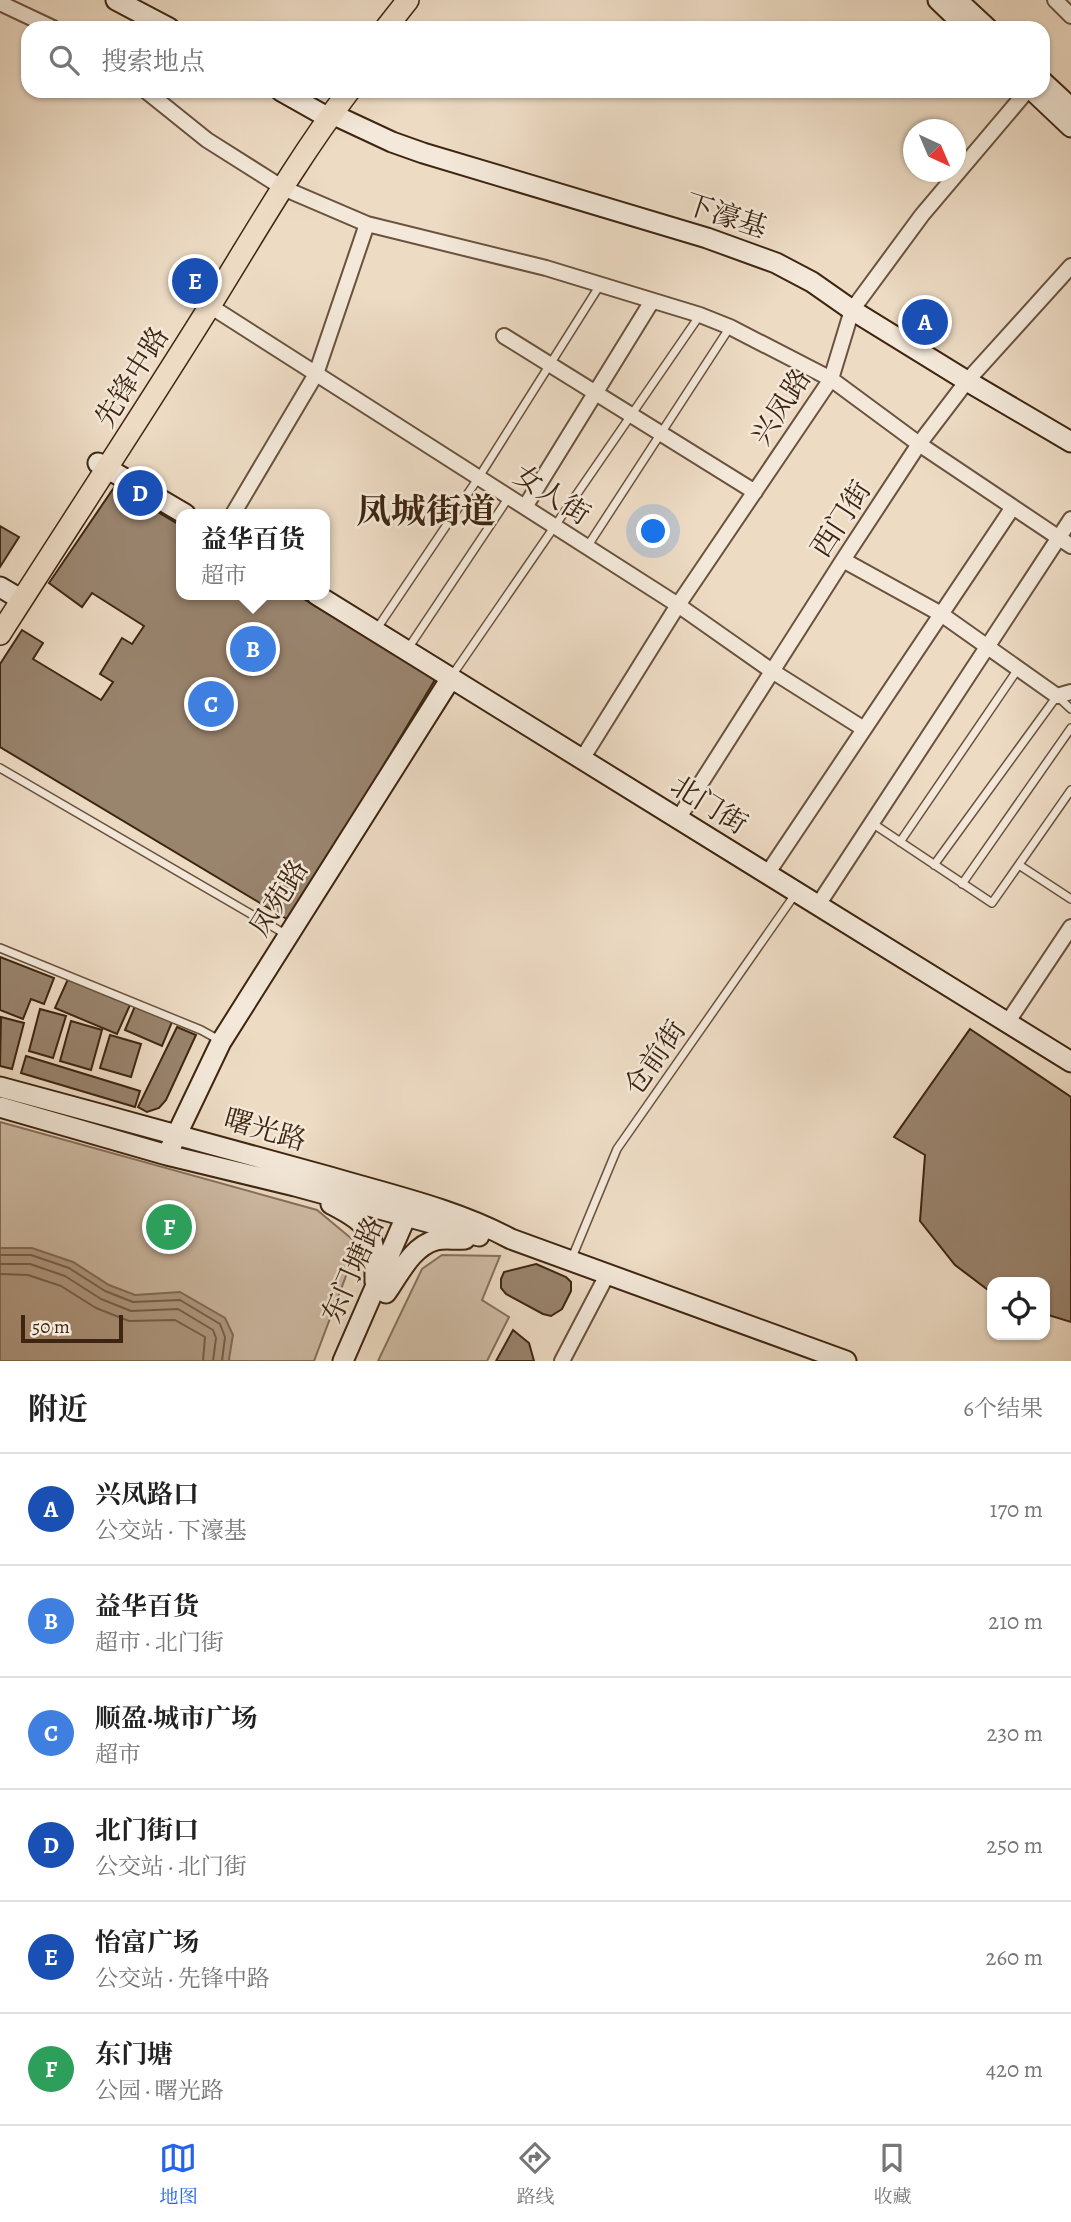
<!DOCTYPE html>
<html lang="zh">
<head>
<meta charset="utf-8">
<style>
  :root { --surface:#fff; --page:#f2f2f2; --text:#222; --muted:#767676; --line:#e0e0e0; --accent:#2563eb }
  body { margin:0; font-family:Alegreya,"Noto Serif SC",serif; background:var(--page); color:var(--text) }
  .controls { position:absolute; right:21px; bottom:21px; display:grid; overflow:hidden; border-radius:14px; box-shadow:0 2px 5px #0004 }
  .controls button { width:63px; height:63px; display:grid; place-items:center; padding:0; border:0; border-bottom:2px solid var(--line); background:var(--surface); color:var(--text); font:35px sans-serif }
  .compass { position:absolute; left:903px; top:119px; width:63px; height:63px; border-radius:50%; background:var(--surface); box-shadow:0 2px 5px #0004; rotate:136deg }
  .scale { position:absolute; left:21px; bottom:18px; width:102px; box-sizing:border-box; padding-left:7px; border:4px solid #3e2511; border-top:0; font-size:19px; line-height:24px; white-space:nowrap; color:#3e2511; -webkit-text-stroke:5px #f3e8d9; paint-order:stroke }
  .you { position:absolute; left:654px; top:532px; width:24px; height:24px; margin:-18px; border:5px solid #fff; border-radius:50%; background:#1a73e8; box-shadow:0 0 0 10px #1a73e833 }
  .badge { display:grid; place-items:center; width:46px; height:46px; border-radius:50%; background:var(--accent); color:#fff; font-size:23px; font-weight:700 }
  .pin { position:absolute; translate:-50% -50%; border:4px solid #fff; box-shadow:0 2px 7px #0006 }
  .popup { position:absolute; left:176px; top:509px; width:154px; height:91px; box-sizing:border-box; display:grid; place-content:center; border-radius:14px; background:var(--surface); filter:drop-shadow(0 2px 5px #0005); font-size:23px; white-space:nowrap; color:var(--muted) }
  .popup b { font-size:26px; color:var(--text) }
  .popup::after { content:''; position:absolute; left:50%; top:100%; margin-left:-14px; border:14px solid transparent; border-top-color:var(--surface) }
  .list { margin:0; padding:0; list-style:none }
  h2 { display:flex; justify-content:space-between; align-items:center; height:91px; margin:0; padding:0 28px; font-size:30px }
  h2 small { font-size:23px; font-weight:400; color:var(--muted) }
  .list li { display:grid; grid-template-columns:46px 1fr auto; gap:21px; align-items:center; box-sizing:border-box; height:112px; padding:0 28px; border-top:2px solid var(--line) }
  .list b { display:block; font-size:26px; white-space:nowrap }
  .list p { margin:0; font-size:23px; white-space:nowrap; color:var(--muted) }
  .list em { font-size:23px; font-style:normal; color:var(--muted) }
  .icon { flex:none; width:38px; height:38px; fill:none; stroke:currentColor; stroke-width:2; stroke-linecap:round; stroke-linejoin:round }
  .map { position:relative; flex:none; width:1071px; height:1361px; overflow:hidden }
  .search { position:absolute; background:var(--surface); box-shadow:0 2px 5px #0004; left:21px; right:21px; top:21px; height:77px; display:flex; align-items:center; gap:18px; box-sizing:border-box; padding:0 24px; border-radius:21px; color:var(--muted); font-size:26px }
  .sheet { height:763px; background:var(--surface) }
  nav { display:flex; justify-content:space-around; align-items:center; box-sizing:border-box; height:98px; border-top:2px solid var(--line); background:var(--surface); font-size:19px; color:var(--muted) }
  nav a { display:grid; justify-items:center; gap:4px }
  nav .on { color:var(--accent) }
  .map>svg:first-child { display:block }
  .green { fill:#cfbca6; stroke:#86705c; stroke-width:2 }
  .water { fill:#b29d87; stroke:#846d58; stroke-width:2 }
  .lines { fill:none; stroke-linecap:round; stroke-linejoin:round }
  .shore { stroke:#78614c; stroke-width:2 }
  .building { fill:#99846e; stroke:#3e2511; stroke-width:2 }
  .lane-casing { stroke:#6a523e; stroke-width:10 }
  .street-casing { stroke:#6a523e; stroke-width:18 }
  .secondary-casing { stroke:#3e2511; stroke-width:23 }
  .primary-casing { stroke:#3e2511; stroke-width:24 }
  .lane { stroke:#f3e8d9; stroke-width:7 }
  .street { stroke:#f3e8d9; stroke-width:14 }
  .secondary { stroke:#f3e8d9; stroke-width:19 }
  .primary { stroke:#eddbc4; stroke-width:21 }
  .labels { text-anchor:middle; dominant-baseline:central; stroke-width:5; stroke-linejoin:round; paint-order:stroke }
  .street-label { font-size:28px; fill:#3e2511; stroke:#f3e8d9 }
  .district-label { font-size:35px; font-weight:bold; fill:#3e2511; stroke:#f3e8d9 }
</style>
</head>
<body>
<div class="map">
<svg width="1071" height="1361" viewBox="0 0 1071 1361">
  <rect width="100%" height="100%" fill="#eddbc4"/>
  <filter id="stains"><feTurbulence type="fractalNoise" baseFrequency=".00286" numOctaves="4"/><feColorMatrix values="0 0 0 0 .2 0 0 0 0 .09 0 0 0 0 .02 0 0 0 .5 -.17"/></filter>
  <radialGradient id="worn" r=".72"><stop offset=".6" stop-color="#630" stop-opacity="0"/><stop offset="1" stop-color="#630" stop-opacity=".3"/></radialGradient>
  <!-- green -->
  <path class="green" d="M0,1122L317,1210L358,1244L314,1361H0Z
    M442,1255L500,1256L482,1300L509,1317L487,1361H378L422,1269Z"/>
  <!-- water -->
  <path class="water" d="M0,1248H32L73,1262L109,1285L135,1295L180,1292L225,1318L233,1335L229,1359L230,1361H0Z"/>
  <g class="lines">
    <!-- shore -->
    <path class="shore" d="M0,1255H31L69,1268L105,1291L133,1302L180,1300L220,1324L225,1337L222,1361
      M0,1264H30L65,1276L101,1299L131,1311L178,1309L213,1330L216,1338L213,1361
      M0,1274L28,1275L61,1286L96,1308L129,1321L175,1320L205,1337L203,1361"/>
  </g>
  <!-- building -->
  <path class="building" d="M115,486L181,526V595H297L436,678L290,921L0,747V664L22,630L43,643L33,659L101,700L113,682L100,674L122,638L132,644L144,626L92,593L82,607L49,583Z
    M0,526L19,537L0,567Z
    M0,957L54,978L44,1004L31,999L23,1019L0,1010Z
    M68,979L130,1005L117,1034L55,1008Z
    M135,1006L172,1022L162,1046L125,1030Z
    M40,1009L66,1016L53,1058L29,1051Z
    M1,1017L24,1023L12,1069L0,1066Z
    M71,1021L102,1030L91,1070L60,1061Z
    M177,1027L196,1035L166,1100L159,1108L147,1112L138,1107Z
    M970,1029L1071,1097V1322L1045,1314V1282H992V1293L955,1265L920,1221L925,1155L894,1137Z
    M110,1035L141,1044L131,1077L100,1068Z
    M26,1056L140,1091L135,1107L21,1073Z
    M536,1264L566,1277L571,1282V1291L562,1309L551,1316L543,1314L506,1294L501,1288V1279L504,1272Z
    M513,1330L529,1343L534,1361H496Z"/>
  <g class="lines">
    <defs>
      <path id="lane" d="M587,547L730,327
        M376,630L479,477L600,285
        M407,650L509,497
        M451,677L700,315
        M0,768L287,935
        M872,823L992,903L1071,790
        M900,842L1018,669
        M934,865L1057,696L1071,709
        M1019,865L1071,899
        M962,884L1071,728
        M0,948L201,1030L221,1041
        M571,1260L617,1149L796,893"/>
      <path id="street" d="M1055,0L1071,16
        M0,3L53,28
        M146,91L207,140L283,188L367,224L546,268L700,315L730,327L831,379L919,444L1071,546
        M210,306L678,605L772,671L864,729
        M504,336L755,492
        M525,507L652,301
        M233,514L316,374L367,224
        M843,560L941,614L1057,696L1071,692
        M582,759L678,605L831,379L852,310L922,215L1027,91
        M678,819L843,560L919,444L967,381L1071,266
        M767,874L1013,507
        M818,905L1071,519
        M1007,1023L1071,927
        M562,1361L607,1275"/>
      <path id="secondary" d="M116,0L169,28
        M938,0L965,26
        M957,0L987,28
        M1043,82L1071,108
        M281,91L320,113
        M1033,91L1071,127
        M332,114L392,142L423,153L707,238L776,263L812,282L852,310L967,381L1071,442
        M98,463L185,514
        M0,587L22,600
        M317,595L1071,1062
        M0,1087C110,1117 220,1146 330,1177C391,1195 455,1209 511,1239L846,1361
        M0,1107L167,1155L295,1186L479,1236
        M167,1155L221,1042L451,678
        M331,1204C374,1226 375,1235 375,1282
        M386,1293C399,1275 412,1246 436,1240C445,1238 455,1240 465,1239
        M343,1361L411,1205"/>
      <path id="primary" d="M386,28L408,0
        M0,634C69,526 140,418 208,309C254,235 297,159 349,91"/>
    </defs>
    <!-- lane casing -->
    <use href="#lane" class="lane-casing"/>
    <!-- street casing -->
    <use href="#street" class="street-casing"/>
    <!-- secondary casing -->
    <use href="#secondary" class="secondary-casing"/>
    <!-- primary casing -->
    <use href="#primary" class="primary-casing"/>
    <!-- lane -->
    <use href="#lane" class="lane"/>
    <!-- street -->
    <use href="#street" class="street"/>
    <!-- secondary -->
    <use href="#secondary" class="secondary"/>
    <!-- primary -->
    <use href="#primary" class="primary"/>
  </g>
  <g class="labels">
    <!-- street labels -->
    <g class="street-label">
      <text transform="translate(726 216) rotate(18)">下濠基</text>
      <text transform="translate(132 377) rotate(-58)">先锋中路</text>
      <text transform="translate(781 407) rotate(-57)">兴凤路</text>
      <text transform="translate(552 495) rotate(33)">女人街</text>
      <text transform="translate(841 519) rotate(-57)">西门街</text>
      <text transform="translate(709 805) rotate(32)">北门街</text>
      <text transform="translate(279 898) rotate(-58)">凤苑路</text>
      <text transform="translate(655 1058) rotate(-55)">仓前街</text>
      <text transform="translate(265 1130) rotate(16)">曙光路</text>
      <text transform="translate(353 1270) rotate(-66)">东门塘路</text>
    </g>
    <!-- district labels -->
    <g class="district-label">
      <text x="426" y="511">凤城街道</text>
    </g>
  </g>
  <rect width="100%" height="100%" filter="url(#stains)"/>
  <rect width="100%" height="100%" fill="url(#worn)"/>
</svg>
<div class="controls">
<button><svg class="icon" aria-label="locate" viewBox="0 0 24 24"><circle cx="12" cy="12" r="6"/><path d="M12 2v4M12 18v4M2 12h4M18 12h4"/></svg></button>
</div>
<svg class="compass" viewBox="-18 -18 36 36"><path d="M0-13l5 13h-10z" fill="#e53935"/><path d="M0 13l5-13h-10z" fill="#767676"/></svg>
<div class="scale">50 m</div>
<div class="you"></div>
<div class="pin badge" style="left:925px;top:322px;background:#1a4fb4">A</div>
<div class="pin badge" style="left:253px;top:649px;background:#3f7fe0">B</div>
<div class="popup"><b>益华百货</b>超市</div>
<div class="pin badge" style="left:211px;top:704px;background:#3f7fe0">C</div>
<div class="pin badge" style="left:140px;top:493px;background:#1a4fb4">D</div>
<div class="pin badge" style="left:195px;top:281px;background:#1a4fb4">E</div>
<div class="pin badge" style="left:169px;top:1227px;background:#2e9e5b">F</div>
<div class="search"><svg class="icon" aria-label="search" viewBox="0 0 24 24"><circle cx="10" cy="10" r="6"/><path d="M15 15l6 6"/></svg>搜索地点</div>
</div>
<section class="sheet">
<h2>附近<small>6个结果</small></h2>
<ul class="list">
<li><span class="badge" style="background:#1a4fb4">A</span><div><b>兴凤路口</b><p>公交站 · 下濠基</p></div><em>170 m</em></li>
<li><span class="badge" style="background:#3f7fe0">B</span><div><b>益华百货</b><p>超市 · 北门街</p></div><em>210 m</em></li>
<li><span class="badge" style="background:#3f7fe0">C</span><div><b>顺盈·城市广场</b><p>超市</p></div><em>230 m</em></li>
<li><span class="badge" style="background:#1a4fb4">D</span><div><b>北门街口</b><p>公交站 · 北门街</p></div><em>250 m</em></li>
<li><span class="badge" style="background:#1a4fb4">E</span><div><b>怡富广场</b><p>公交站 · 先锋中路</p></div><em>260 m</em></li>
<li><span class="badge" style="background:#2e9e5b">F</span><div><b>东门塘</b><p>公园 · 曙光路</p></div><em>420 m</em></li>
</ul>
</section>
<nav>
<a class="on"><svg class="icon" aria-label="map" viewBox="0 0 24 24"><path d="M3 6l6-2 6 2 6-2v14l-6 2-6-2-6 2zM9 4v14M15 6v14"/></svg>地图</a>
<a><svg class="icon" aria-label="directions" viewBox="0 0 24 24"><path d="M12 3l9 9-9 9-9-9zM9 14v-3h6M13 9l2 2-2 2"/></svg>路线</a>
<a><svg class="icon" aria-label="saved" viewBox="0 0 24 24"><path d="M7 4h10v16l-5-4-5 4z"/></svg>收藏</a>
</nav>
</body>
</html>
